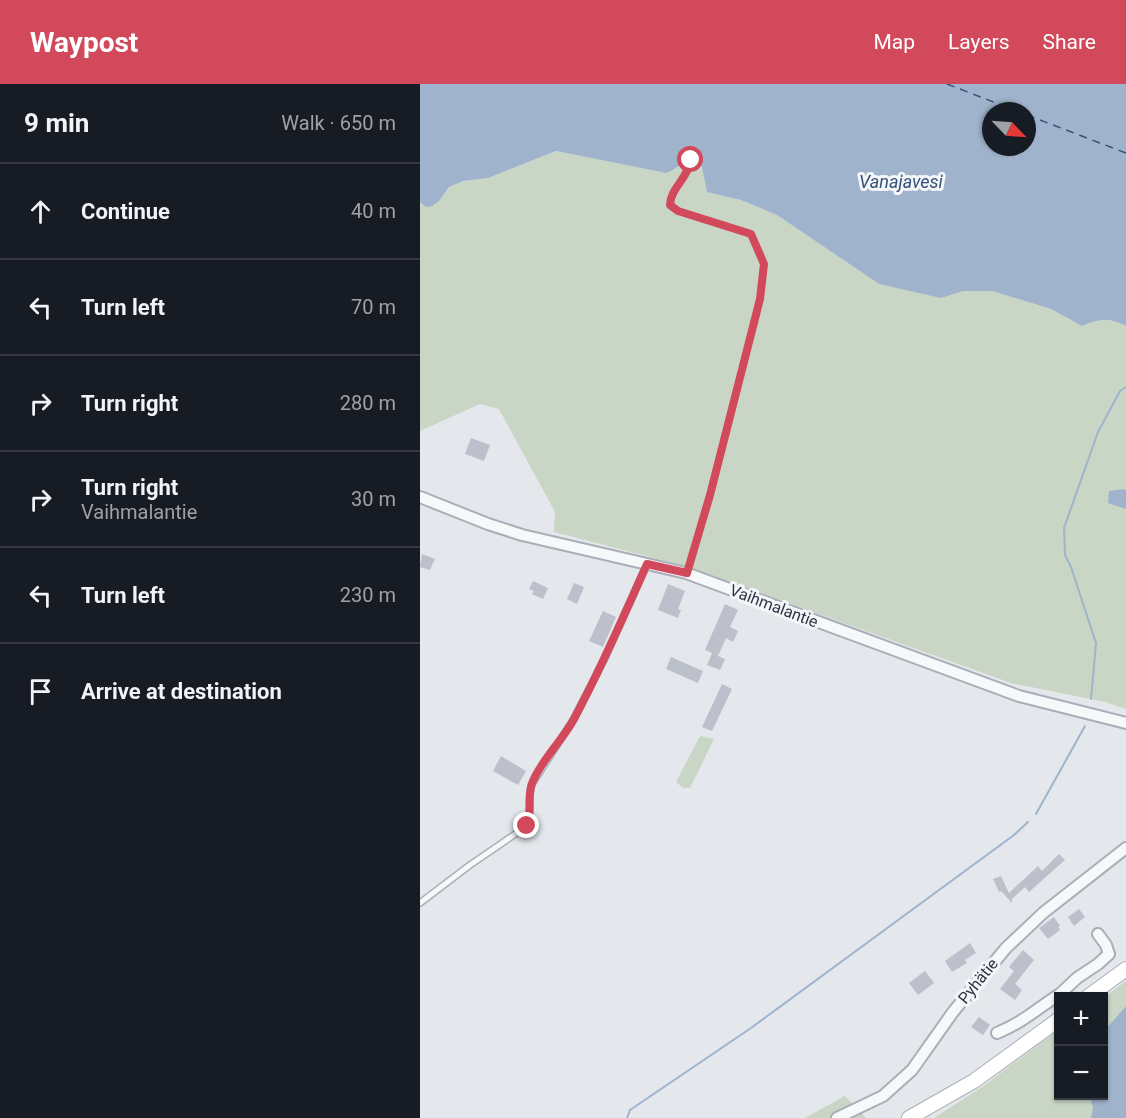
<!DOCTYPE html>
<html lang="en">
<head>
<meta charset="utf-8">
<style>
  :root { --surface:#171b24; --page:#20242c; --text:#f1f3f6; --muted:#9ea1a6; --line:#363941; --accent:#d1495b }
  body { margin:0; font-family:Roboto,sans-serif; background:var(--page); color:var(--text) }
  .controls { position:absolute; right:18px; bottom:18px; display:grid; overflow:hidden; border-radius:0px; box-shadow:0 2px 4px #0004 }
  .controls button { width:54px; height:54px; display:grid; place-items:center; padding:0; border:0; border-bottom:2px solid var(--line); background:var(--surface); color:var(--text); font:30px sans-serif }
  .compass { position:absolute; left:562px; top:18px; width:54px; height:54px; border-radius:50%; background:var(--surface); box-shadow:0 2px 4px #0004; rotate:115deg }
  .stop { position:absolute; width:18px; height:18px; margin:-14px; border:4px solid #d1495b; border-radius:50%; background:#fff }
  .stop.end { background:#d1495b; border-color:#fff; box-shadow:0 2px 6px #0008 }
  .list { margin:0; padding:0; list-style:none }
  h2 { display:flex; justify-content:space-between; align-items:center; height:78px; margin:0; padding:0 24px; font-size:26px }
  h2 small { font-size:20px; font-weight:400; color:var(--muted) }
  .list li { display:grid; grid-template-columns:39px 1fr auto; gap:18px; align-items:center; box-sizing:border-box; height:96px; padding:0 24px; border-top:2px solid var(--line) }
  .list b { display:block; font-size:22px; white-space:nowrap }
  .list p { margin:0; font-size:20px; white-space:nowrap; color:var(--muted) }
  .list em { font-size:20px; font-style:normal; color:var(--muted) }
  .icon { flex:none; width:33px; height:33px; fill:none; stroke:currentColor; stroke-width:2; stroke-linecap:round; stroke-linejoin:round }
  .map { position:relative; flex:none; width:706px; height:1034px; overflow:hidden }
  header { display:flex; align-items:center; gap:36px; box-sizing:border-box; height:84px; padding:0 30px; background:var(--accent); color:#fff }
  header strong { font-size:28px }
  nav { display:flex; gap:33px; margin-inline-start:auto; font-size:21px }
  main { display:flex }
  aside { flex:1; background:var(--surface) }
  .map>svg:first-child { display:block }
  .green { fill:#c9d6c5 }
  .water { fill:#9fb4cc; fill-rule:evenodd }
  .lines { fill:none; stroke-linecap:round; stroke-linejoin:round }
  .stream { stroke:#9fb4cc; stroke-width:2 }
  .ferry { stroke:#34527a; stroke-width:1.5; stroke-dasharray:8 6; stroke-linecap:butt }
  .building { fill:#bbc0ca }
  .lane-casing { stroke:#a9aeb7; stroke-width:8 }
  .street-casing { stroke:#a9aeb7; stroke-width:14 }
  .secondary-casing { stroke:#a9aeb7; stroke-width:16 }
  .path { stroke:#c2c5cb; stroke-width:1.5; stroke-dasharray:4.5 4.5; stroke-linecap:butt }
  .lane { stroke:#f7f8fa; stroke-width:5 }
  .street { stroke:#f7f8fa; stroke-width:10 }
  .secondary { stroke:#fff; stroke-width:14 }
  .route { stroke:#d1495b; stroke-width:8 }
  .labels { text-anchor:middle; dominant-baseline:central; stroke-width:6; stroke-linejoin:round; paint-order:stroke }
  .street-label { font-size:16px; fill:#2b3445; stroke:#f4f6f9 }
  .water-label { font-size:18px; font-style:italic; fill:#34527a; stroke:#f4f6f9 }
</style>
</head>
<body>
<header>
<strong>Waypost</strong>
<nav><a>Map</a><a>Layers</a><a>Share</a></nav>
</header>
<main>
<aside>
<h2>9 min<small>Walk · 650 m</small></h2>
<ul class="list">
<li><svg class="icon" aria-label="ahead" viewBox="0 0 24 24"><path d="M12 20V5M6 11l6-6 6 6"/></svg><div><b>Continue</b></div><em>40 m</em></li>
<li><svg class="icon" aria-label="left" viewBox="0 0 24 24"><path d="M17 20v-9H6M10 6l-5 5 5 5"/></svg><div><b>Turn left</b></div><em>70 m</em></li>
<li><svg class="icon" aria-label="right" viewBox="0 0 24 24"><path d="M7 20v-9h11M14 6l5 5-5 5"/></svg><div><b>Turn right</b></div><em>280 m</em></li>
<li><svg class="icon" aria-label="right" viewBox="0 0 24 24"><path d="M7 20v-9h11M14 6l5 5-5 5"/></svg><div><b>Turn right</b><p>Vaihmalantie</p></div><em>30 m</em></li>
<li><svg class="icon" aria-label="left" viewBox="0 0 24 24"><path d="M17 20v-9H6M10 6l-5 5 5 5"/></svg><div><b>Turn left</b></div><em>230 m</em></li>
<li><svg class="icon" aria-label="arrive" viewBox="0 0 24 24"><path d="M6 21V4h12l-3 4 3 4H6"/></svg><div><b>Arrive at destination</b></div></li>
</ul>
</aside>
<div class="map">
<svg width="706" height="1034" viewBox="0 0 706 1034">
  <rect width="100%" height="100%" fill="#e4e7ec"/>
  <!-- green -->
  <path class="green" d="M136,67L246,89C262,83 262,73 281,79L287,108L321,116L357,131L459,200L521,213L542,207H572L631,225L662,242C679,235 689,233 706,242V625L685,618L591,599L265,482L134,448L135,428L79,325L60,320L0,347V118L6,122L19,117L29,103L43,97L68,94Z
    M280,652L294,655L270,704H263L256,698Z
    M706,897V922L684,947V913Z
    M638,946V1012H684V971L686,972L706,1034H514L562,1003Z
    M425,1012L446,1034H385Z"/>
  <!-- water -->
  <path class="water" d="M0,0H706V242C689,233 679,235 662,242L631,225L572,207H543L521,214L459,200L357,131L321,116L287,108L281,79C262,73 262,83 246,89L136,67L68,94L43,97L29,103L19,117L12,122L6,123L0,118ZM571,27H607V63H571Z
    M704,405L706,406V425L688,419L689,407Z
    M706,922V1034H671L673,1023L669,1012H684V976L686,973L684,971V947Z"/>
  <g class="lines">
    <!-- stream -->
    <path class="stream" d="M671,615L676,559L651,483L645,471L644,444L678,348L700,307L706,303
      M616,730L665,642
      M207,1034L210,1026L331,944L594,751L608,738"/>
    <!-- ferry -->
    <path class="ferry" d="M527,0L597,27
      M607,31L706,69"/>
  </g>
  <!-- building -->
  <path class="building" d="M51,354L70,361L64,377L45,370Z
    M2,470L15,475L10,486L0,483Z
    M113,497L128,504L123,515L112,510L114,507L109,505Z
    M154,499L164,503L157,520L147,515Z
    M248,500L265,507L258,525L261,526L258,534L238,526Z
    M305,520L318,526L310,543L318,547L313,558L306,554L298,572L305,575L300,586L287,581L292,569L285,566Z
    M183,527L196,533L183,563L169,557Z
    M251,573L283,587L278,599L246,585Z
    M302,600L312,605L292,647L282,643Z
    M81,672L106,687L98,701L73,687Z
    M639,770L645,776L609,808L605,803L592,815V819L581,807L579,808L573,795L581,792L589,809L618,782L622,787Z
    M659,825L665,833L654,842L648,833Z
    M634,833L640,842L638,843L640,846L628,855L619,844Z
    M550,859L556,869L545,876L547,879L532,888L525,877Z
    M603,866L614,876L595,900L602,906L595,916L580,905L594,887L589,883Z
    M505,887L514,899L498,911L489,899Z
    M559,933L570,941L563,951L551,943Z"/>
  <g class="lines">
    <defs>
      <path id="lane" d="M0,819L50,781L107,742C112,728 107,713 112,700L153,636L184,576L227,480"/>
      <path id="street" d="M0,413L68,440L102,451L266,489L599,612L706,639
        M640,910L657,894L678,880L689,870L686,861L678,850
        M577,949C602,939 618,924 640,910L644,912
        M417,1034L463,1012L492,986L533,928L586,864L623,829L706,764"/>
      <path id="secondary" d="M669,912L706,885
        M489,1034L554,997L638,936"/>
    </defs>
    <!-- lane casing -->
    <use href="#lane" class="lane-casing"/>
    <!-- street casing -->
    <use href="#street" class="street-casing"/>
    <!-- secondary casing -->
    <use href="#secondary" class="secondary-casing"/>
    <!-- path -->
    <path class="path" d="M269,481L290,411L340,215L344,180L331,150L258,127L250,121C250,107 262,100 268,87C271,80 272,72 274,64"/>
    <!-- lane -->
    <use href="#lane" class="lane"/>
    <!-- street -->
    <use href="#street" class="street"/>
    <!-- secondary -->
    <use href="#secondary" class="secondary"/>
  </g>
  <g class="lines">
    <!-- route -->
    <path class="route" d="M107,742C113,727 106,711 113,697C123,674 142,657 154,635C181,585 204,532 227,480L267,489L290,411L340,215L344,180L331,150L258,127L250,121C250,105 268,94 271,76"/>
  </g>
  <g class="labels">
    <!-- street labels -->
    <g class="street-label">
      <text transform="translate(354 522) rotate(21)">Vaihmalantie</text>
      <text transform="translate(558 897) rotate(-51)">Pyhätie</text>
    </g>
    <!-- water labels -->
    <g class="water-label">
      <text x="481" y="97">Vanajavesi</text>
    </g>
  </g>
</svg>
<div class="controls">
<button>+</button>
<button>−</button>
</div>
<svg class="compass" viewBox="-18 -18 36 36"><path d="M0-13l5 13h-10z" fill="#e53935"/><path d="M0 13l5-13h-10z" fill="#9ea1a6"/></svg>
<div class="stop" style="left:271px;top:76px"></div>
<div class="stop end" style="left:107px;top:742px"></div>
</div>
</main>
</body>
</html>
